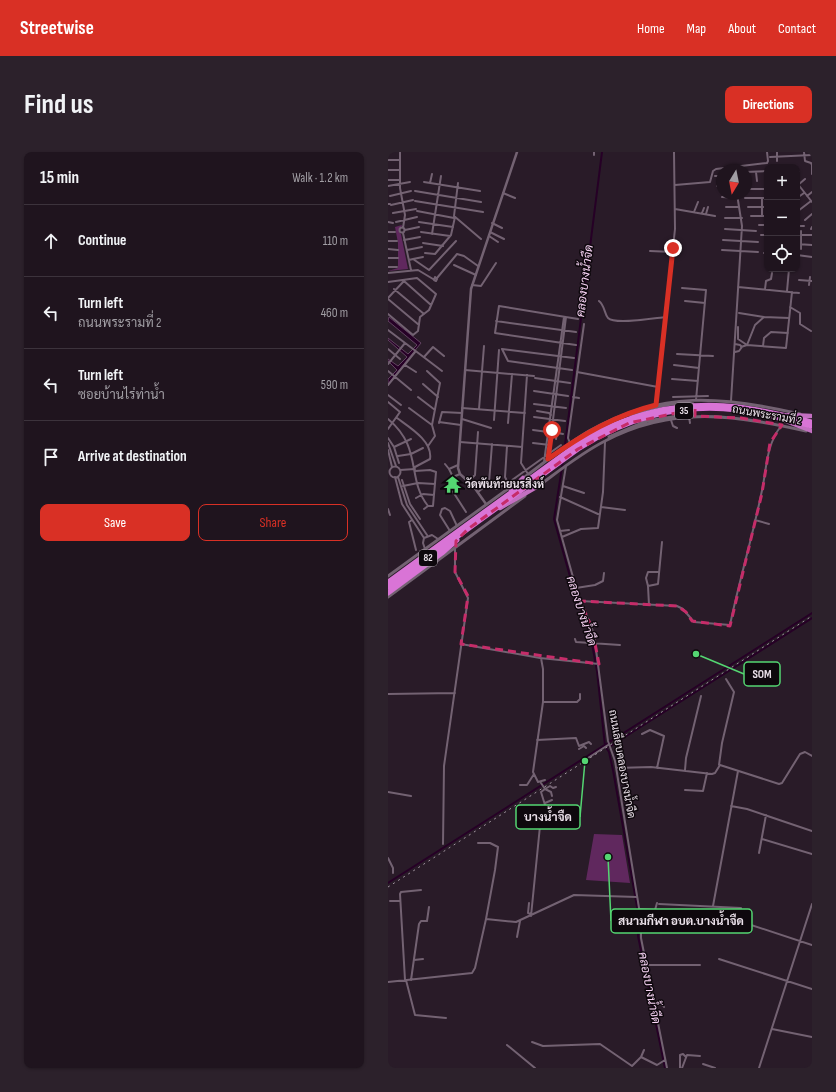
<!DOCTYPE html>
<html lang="en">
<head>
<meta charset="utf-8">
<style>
  :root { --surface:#1f141e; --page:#2c212b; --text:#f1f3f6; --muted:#a19ea4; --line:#3c333c; --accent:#d93025 }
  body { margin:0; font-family:"Sofia Sans Condensed",Sarabun,sans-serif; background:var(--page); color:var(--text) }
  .controls { position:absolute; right:12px; top:12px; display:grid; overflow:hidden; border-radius:8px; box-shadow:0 1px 3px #0004 }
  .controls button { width:36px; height:36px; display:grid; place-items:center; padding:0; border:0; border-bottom:1px solid var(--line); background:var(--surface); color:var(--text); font:20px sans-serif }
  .compass { position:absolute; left:328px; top:12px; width:36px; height:36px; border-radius:50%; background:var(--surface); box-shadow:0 1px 3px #0004; rotate:190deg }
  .stop { position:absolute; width:12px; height:12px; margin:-9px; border:3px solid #d93025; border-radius:50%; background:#fff }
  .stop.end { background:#d93025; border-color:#fff; box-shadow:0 1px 4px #0008 }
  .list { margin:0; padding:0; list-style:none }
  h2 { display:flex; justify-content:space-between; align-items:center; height:52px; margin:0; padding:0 16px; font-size:17px }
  h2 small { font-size:13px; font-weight:400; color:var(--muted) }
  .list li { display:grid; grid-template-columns:26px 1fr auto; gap:12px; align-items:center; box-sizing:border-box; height:72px; padding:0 16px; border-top:1px solid var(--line) }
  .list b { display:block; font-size:15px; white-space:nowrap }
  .list p { margin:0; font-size:13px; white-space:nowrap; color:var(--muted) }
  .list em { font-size:13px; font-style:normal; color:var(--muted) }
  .actions { display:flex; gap:8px; padding:12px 16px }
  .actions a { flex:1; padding:9px 0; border:1px solid var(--accent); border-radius:8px; text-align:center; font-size:14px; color:var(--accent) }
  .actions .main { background:var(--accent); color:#fff }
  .icon { flex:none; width:22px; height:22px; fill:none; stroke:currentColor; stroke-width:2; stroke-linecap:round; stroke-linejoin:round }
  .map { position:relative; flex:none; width:424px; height:916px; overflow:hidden; border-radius:8px }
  header { display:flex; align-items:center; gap:24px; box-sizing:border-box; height:56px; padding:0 20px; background:var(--accent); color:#fff }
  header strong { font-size:19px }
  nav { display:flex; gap:22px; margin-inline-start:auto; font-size:14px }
  .intro { display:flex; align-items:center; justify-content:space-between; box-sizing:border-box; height:96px; padding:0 24px }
  h1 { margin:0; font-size:28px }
  .button { padding:10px 18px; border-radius:8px; background:var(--accent); color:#fff; font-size:14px; font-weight:700 }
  main { display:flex; gap:24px; padding:0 24px }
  aside { flex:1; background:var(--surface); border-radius:8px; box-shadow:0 1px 3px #0004 }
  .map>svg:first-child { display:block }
  .green { fill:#60285e }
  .water { fill:#260026; stroke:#614360 }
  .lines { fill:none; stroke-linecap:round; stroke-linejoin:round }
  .canal { stroke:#260026; stroke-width:2 }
  .minor { stroke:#736272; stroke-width:2 }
  .tertiary { stroke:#736272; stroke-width:2.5 }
  .secondary { stroke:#736272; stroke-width:3 }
  .trunk { stroke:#c470c2; stroke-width:4.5 }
  .motorway { stroke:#d974d6; stroke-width:5 }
  .rail { stroke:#a398a2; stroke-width:1; stroke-dasharray:2 4; stroke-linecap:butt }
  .route { stroke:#d93025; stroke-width:5 }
  .marked { fill:none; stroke:#c62c69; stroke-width:3; stroke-dasharray:8 5; stroke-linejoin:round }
  .labels { text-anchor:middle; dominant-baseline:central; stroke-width:3; stroke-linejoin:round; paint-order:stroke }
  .shield { fill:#0e080d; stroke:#a89fa7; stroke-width:1 }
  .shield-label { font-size:10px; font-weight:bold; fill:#eae0e9 }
  .street-label { font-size:11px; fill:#eae0e9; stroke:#0e080d }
  .poi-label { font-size:11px; font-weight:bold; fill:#eae0e9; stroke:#0e080d; text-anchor:start }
  .water-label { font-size:12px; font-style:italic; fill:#f8d4f5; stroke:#0e080d }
  .leader { fill:none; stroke:#54d672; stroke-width:1.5 }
  .callout-dot { fill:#54d672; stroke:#0e080d; stroke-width:1.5 }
  .callout { fill:#0e080d; stroke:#54d672; stroke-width:1.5 }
  .callout-label { font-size:12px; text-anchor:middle; font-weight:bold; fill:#eae0e9 }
</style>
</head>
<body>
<header>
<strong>Streetwise</strong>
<nav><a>Home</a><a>Map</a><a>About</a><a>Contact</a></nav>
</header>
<div class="intro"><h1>Find us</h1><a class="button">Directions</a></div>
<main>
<aside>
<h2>15 min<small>Walk · 1.2 km</small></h2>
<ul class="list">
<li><svg class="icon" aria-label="ahead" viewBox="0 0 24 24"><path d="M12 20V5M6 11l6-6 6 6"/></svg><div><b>Continue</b></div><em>110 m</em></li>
<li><svg class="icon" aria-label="left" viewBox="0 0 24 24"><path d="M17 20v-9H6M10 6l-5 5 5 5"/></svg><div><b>Turn left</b><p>ถนนพระรามที่ 2</p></div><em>460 m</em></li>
<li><svg class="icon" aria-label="left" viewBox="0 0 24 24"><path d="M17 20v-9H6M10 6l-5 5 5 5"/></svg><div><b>Turn left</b><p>ซอยบ้านไร่ท่าน้ำ</p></div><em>590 m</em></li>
<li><svg class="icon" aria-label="arrive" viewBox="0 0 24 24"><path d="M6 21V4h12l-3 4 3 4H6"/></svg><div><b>Arrive at destination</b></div></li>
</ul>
<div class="actions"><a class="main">Save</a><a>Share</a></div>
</aside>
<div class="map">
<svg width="424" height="916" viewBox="0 0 424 916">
  <rect width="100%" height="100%" fill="#291b28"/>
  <!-- green -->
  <path class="green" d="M14,73L11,80L13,82L20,117L0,119L10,116V91L7,75Z
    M206,682L234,683L242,731L198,728Z"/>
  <!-- water -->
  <path class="water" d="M1,165L33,191L0,232V227L9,218L0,209V207L10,214L19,205L0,188V186L20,202L29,193L0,169Z"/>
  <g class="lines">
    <!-- canal -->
    <path class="canal" d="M176,301L214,0
      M175,309L166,367L188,446L201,475L209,519L217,594L221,600L225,618L251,766L250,784L277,916
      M221,595L424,466
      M0,731L424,461"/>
    <!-- minor -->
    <path class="minor" d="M12,0V36L17,63L15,76
      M389,0V9
      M416,0L417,9L423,11L424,13
      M206,3V0
      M382,5L424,3
      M0,8H12
      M424,13V22
      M0,18H12
      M358,20L379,19
      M368,20L369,29
      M409,21L411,20
      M327,24H334
      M0,28H12
      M36,30L92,39
      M42,31L44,22
      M70,31L66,64L93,87
      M409,31L424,50
      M287,33L322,30L325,19L328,17L379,11L380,9L379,0
      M410,33L417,27
      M0,34L22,30
      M329,34H334
      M358,37H379
      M27,39L93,50
      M115,41L127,46
      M2,44L23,39
      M419,44L424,40
      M334,45L350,46
      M357,46H379
      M374,46V64
      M409,46L416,41
      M27,49L95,60
      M0,52H2
      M3,53L25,48
      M338,55H351
      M360,55H379
      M287,57L327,64
      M29,59L66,66
      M410,59L423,49
      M306,60L310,50
      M5,61L28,57
      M314,61L316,56
      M318,62L320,55
      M363,64H379
      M337,66H354
      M417,68L424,62
      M0,70L5,71
      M8,70L29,65
      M31,70L65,75
      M104,71L114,76
      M371,73H379
      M409,74H416
      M11.5 78a2.5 2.5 0 1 1 5 0a2.5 2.5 0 1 1-5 0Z
      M337,77L368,79
      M423,77L424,75
      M17,78L31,75
      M0,80H7
      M33,80L62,84
      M102,80L116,87
      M15,81L23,118
      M44,82L53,24
      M373,83H379
      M409,83H424
      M101,84L110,90
      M16,88L32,85
      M335,88L370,90
      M0,89H9
      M35,91L55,94
      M377,92H379
      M409,92L424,93
      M0,97L10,98
      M413,97V79
      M19,98L34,95
      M334,98L370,100
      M262,99L285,100
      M37,101L47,102L63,83L67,65
      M376,101H379
      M409,103L424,105
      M0,106H10
      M25,107L35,105
      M21,108L25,107L41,118L68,89
      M66,113L88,123
      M0,115H9
      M0,121L30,118L45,127
      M47,125L49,127L48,129L46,128Z
      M49,126L69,102L76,104L90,114
      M411,128L424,129
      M16,129L43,153
      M0,130L29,126L48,142L41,158L32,165L30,179L25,183L0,162
      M84,133L93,134L108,111
      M421,133L422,125
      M350,135L411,141
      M294,136L318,138L308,248
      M6,137L36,162
      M377,137L378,129L383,127L384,121
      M399,139L401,117
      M0,146L16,129
      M0,147L31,173
      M211,149C217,154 216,161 220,166C227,173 267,166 278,165
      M297,149L317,151
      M402,155L412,161V172L423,179
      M351,161L376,165
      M108,169L188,180
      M350,175V187L359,193L398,196L404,140
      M0,178L54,219
      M188,193L107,181L111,154L190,167
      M375,194L376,186L383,180L400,181
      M353,195L359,193L367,173L376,165L401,166
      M0,197L12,207
      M347,200L351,199L354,195L352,193L347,192
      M289,202L325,204
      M36,205L45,195L56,204
      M0,212L17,191
      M17,213L28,220
      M286,213L311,216
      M77,218L146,224
      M184,218L120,209L114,197L186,206
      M0,219L23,238
      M39,219L52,231L44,273
      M189,220L270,235
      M139,223L133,311L140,322
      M147,226L182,231
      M284,227L310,229
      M35,232L50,245
      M0,233L27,200
      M146,239L180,244
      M0,243L13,253
      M30,245L47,258
      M185,245L191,246
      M285,245L320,244
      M343,249L354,74L349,42
      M0,250L12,260L0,277
      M146,252L178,256
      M268,253L287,77L286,0
      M21,256L44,273L47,284L40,294
      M74,256L137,261
      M91,257L96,194
      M149,259L161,261L163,263
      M146,265L177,269
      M301,265L302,271
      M9,266C21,275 45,289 42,307L27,315
      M0,267C35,296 18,326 40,354
      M74,267L103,276
      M106,268L111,198
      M283,268L285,274L289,276
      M51,270L73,273
      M51,271L54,260L74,261
      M120,271L124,222
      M145,278L160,280
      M165,280L175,282
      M0,286L6,295L11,311
      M168,287L169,281
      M72,290L134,295
      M0,291L8,314
      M145,291L162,293
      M182,291L180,286L196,172
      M119,294L117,325L122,335
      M6,295L23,287
      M0,298L4,315
      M10,304L23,302L35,296
      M160,307L178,165
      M156,310L176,165
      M57,312L61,317
      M70,313L61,317L65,325L60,332L78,360
      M178,314L169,368L190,443L206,482L220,589L227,609L253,768V786L279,916
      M1.5 320a5.5 5.5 0 1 1 11 0a5.5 5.5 0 1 1-11 0Z
      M12,318L27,317
      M27,319L42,318L48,320L45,354H40L36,357
      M7,325L14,352L36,386L35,391L37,397
      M10,325L19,353L39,383
      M65,325L72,322
      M14,328L22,352L32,367
      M80,330L87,323L90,280
      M101,331L108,337L120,331L173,293
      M15,334L30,331L47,332
      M175,334L196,341
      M90,340L101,331L104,292
      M172,345L210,362
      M28,346L35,342L46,343
      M213,355L237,358
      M0,357L2,363
      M24,368L21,370L28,398
      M367,368L381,372
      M62,379L52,363L54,357L57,356L62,359L69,374
      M172,379L181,378
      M174,385L193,377L210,376L215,340L217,290
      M36,386L44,383L50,387
      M260,434L258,426L260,420H271
      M188,436L207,433L215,429L216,421
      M192,449L289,454L295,457L306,470L342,473C351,429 364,387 373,343C379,318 377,295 393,274
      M261,453L260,434L270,432L274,390
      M187,487L188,490L232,493
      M73,492L152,506L211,512
      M153,506L155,517V550L145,620L150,630L157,628
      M0,542L67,541
      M155,550H189L192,547V542
      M254,582L262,578L276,584L269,616
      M149,588L188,586L191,594L201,590L203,592
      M191,597L196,594L198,596
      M200,606L220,593
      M331,613L334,591L346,540L338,527
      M228,616L263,615L324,622L327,621L332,613L391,632L394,631L412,602L417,600L424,604
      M297,618L298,606L313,544
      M132,633H139L146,622
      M297,638L315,639L319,621
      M0,640L23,644
      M164,644L163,640L157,637L162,634L165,636L168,635
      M157,651L164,648
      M343,654L359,657L424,679
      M145,657L149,654H157
      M374,687L424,702
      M90,691H102L110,695L107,718L98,767
      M55,692L56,614L80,446L67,420V396
      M371,701L378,663
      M0,706L5,716V721
      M2,749H12
      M141,751L140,761L143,762
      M271,752L353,756L351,769L424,793
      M325,754L350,619
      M252,757L267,758L269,751
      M143,764L153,664L157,653L153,640L157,637L153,631
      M253,768L310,769L314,766
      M129,785L132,769
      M331,807L424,837
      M26,808L35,807
      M259,813H312
      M17,828L12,742L13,740L33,738
      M18,828L27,863L58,866
      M23,828L31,772L33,769H39L41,755
      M0,830L84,821L87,816L98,767L128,770L186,743L249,745
      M267,853L274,852L276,855
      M384,877L424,885
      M144,890L155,894L212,892L244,914L253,905L269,913L277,908
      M119,893L147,916
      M253,905L256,898
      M315,912L327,916
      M292,916V903L295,902L298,905
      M294,916L299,903L312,904
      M371,916L424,752"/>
    <!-- tertiary -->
    <path class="tertiary" d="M98,352L86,335L72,322L70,316L83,137L129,0"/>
    <!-- secondary -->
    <path class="secondary" d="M221,285L259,269L303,262L307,256L305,252C292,247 256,258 243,263
      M134,327C156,311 177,293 201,279C274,238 334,244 412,262
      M149,335C171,319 193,301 217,289C285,253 348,263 418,279
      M0,424L128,331
      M0,445L137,344"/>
    <!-- trunk -->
    <path class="trunk" d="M401,263L423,264
      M398,269L424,279
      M123,338L135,326
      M112,356L150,334"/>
    <!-- motorway -->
    <path class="motorway" d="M0,430L187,294C235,262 292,248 350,255C375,258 399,264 424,270
      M0,435L190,297C237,266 293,251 349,258C375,261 399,268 424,274
      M0,441L54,401L69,388"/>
    <!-- rail -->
    <path class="rail" d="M0,735L424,464"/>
  </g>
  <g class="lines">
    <!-- route -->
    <path class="route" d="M164,278L160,307C194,283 227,263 268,253L285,96"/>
  </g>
  <!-- marked area -->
  <path class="marked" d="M307,257V264L353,266L394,273L382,291L374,341L342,474L304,469L298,460L289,454L192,449L204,476L211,512L73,492L80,444L67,420L68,389L80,377L190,297L241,271Z"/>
  <!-- icons -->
  <defs>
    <symbol id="temple-bare" viewBox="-9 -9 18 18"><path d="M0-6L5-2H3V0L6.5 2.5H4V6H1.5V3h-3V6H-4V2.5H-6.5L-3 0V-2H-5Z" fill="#54d672" stroke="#0e080d" stroke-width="2.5" paint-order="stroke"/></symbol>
  </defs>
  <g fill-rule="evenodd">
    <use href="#temple-bare" x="52" y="320" width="25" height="25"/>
  </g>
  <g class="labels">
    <!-- shield labels -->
    <g class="shield">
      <rect x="287" y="251" width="18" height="16" rx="3"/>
      <rect x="31" y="398" width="18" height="16" rx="3"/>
    </g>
    <g class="shield-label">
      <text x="296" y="259">35</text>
      <text x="40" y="406">82</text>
    </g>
    <!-- street labels -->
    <g class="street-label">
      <text transform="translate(379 263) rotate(10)">ถนนพระรามที่ 2</text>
      <text transform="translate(234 612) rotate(80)">ถนนเลียบคลองบางน้ำจืด</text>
    </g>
    <!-- poi labels -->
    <g class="poi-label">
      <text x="77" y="332">วัดพันท้ายนรสิงห์</text>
    </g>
    <!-- water labels -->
    <g class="water-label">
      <text transform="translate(197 129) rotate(-83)">คลองบางน้ำจืด</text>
      <text transform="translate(193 459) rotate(72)">คลองบางน้ำจืด</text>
      <text transform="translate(261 836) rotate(79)">คลองบางน้ำจืด</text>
    </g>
  </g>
  <!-- callouts -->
  <path class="leader" d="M308 502L356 522M197 609L192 665M220 705L223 769"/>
  <g class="callout-dot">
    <circle cx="308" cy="502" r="4"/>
    <circle cx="197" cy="609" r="4"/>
    <circle cx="220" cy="705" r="4"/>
  </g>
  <g class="callout">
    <rect x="356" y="510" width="36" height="24" rx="4"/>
    <rect x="128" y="653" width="64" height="24" rx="4"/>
    <rect x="223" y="757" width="141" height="24" rx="4"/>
  </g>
  <g class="callout-label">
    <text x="374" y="526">SOM</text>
    <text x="160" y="669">บางน้ำจืด</text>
    <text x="293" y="773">สนามกีฬา อบต.บางน้ำจืด</text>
  </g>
</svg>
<div class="controls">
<button>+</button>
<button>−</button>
<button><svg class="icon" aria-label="locate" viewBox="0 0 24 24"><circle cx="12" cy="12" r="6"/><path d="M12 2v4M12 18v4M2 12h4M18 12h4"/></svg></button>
</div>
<svg class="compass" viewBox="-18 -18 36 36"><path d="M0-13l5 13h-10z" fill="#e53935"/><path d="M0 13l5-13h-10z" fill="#a19ea4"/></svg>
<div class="stop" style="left:164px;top:278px"></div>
<div class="stop end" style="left:285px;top:96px"></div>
</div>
</main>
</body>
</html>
